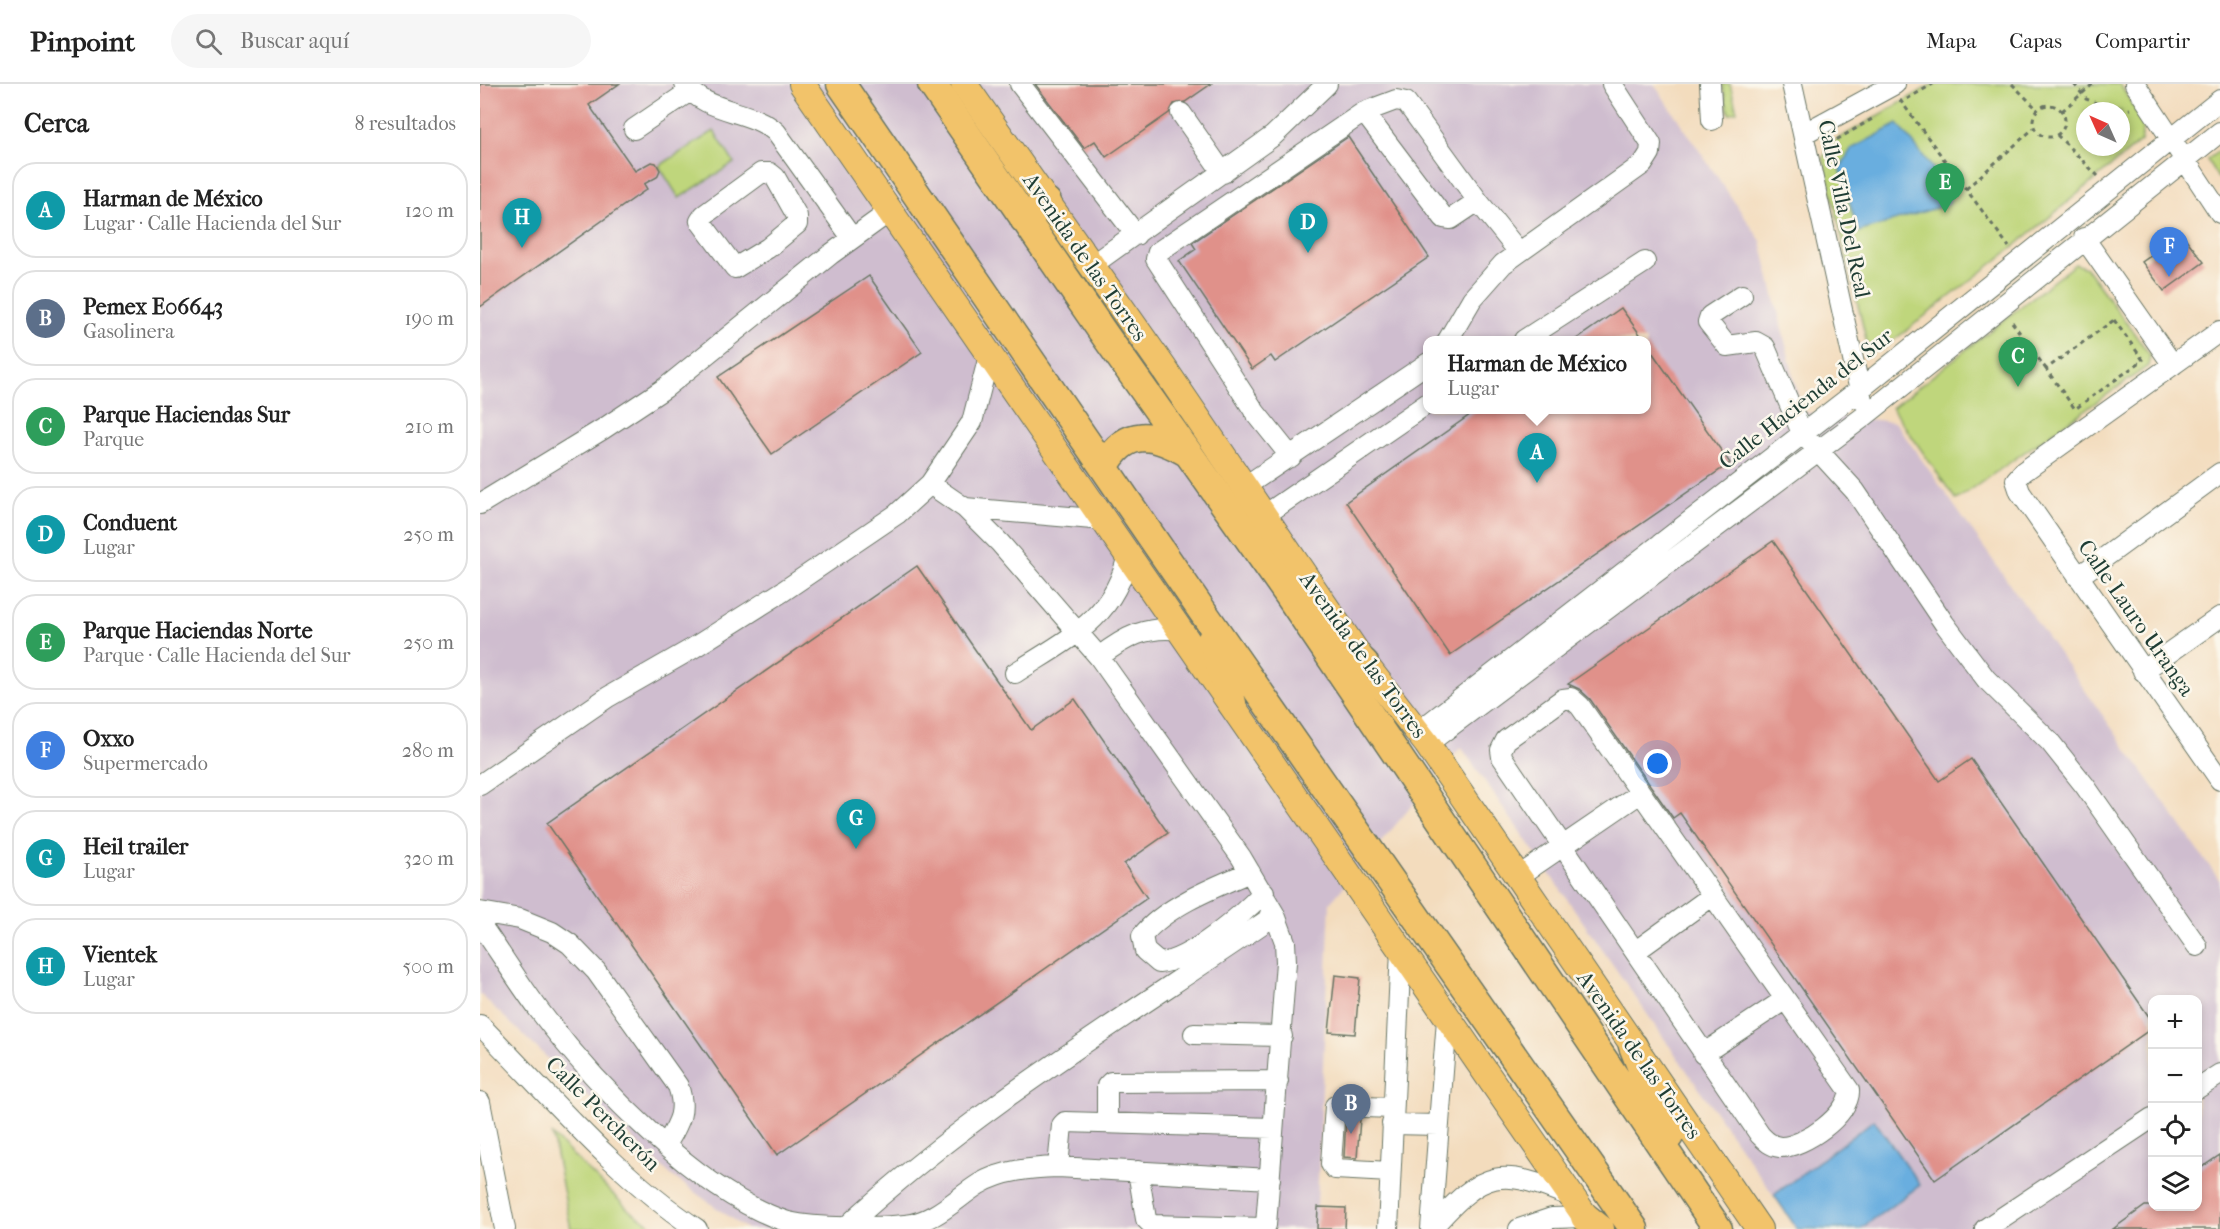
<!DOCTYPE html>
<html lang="es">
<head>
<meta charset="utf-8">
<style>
  :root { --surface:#fff; --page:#f6f6f6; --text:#222; --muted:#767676; --line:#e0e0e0; --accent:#0f766e }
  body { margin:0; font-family:"IM FELL French Canon",serif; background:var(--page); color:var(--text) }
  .controls { position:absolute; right:18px; bottom:18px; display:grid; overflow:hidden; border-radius:12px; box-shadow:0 3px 9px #0003 }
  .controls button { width:54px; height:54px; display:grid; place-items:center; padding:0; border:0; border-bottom:2px solid var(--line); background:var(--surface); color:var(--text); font:30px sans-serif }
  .compass { position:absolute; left:1596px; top:18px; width:54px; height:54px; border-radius:50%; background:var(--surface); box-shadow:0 3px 9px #0003; rotate:315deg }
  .you { position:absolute; left:1178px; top:680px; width:21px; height:21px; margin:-15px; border:4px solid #fff; border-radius:50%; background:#1a73e8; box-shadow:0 0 0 9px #1a73e833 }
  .badge { display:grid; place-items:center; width:39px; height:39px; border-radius:50%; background:var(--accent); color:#fff; font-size:20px; font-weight:700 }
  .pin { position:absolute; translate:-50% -50px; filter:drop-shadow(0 2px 3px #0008) }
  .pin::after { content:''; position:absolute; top:32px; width:21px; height:18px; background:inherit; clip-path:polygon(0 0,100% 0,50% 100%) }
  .popup { position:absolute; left:943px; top:252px; width:228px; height:78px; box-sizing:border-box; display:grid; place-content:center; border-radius:12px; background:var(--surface); filter:drop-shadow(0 2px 4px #0005); font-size:20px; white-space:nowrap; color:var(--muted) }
  .popup b { font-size:22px; color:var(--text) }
  .popup::after { content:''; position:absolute; left:50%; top:100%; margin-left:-12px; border:12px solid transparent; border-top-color:var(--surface) }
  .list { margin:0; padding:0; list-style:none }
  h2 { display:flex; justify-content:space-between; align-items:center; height:78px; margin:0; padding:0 24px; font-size:26px }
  h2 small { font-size:20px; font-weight:400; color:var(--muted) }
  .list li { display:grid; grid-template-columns:39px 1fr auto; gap:18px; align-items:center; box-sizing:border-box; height:96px; margin:0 12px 12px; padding:0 12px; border:2px solid var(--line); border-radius:24px }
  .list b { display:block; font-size:22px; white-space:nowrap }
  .list p { margin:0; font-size:20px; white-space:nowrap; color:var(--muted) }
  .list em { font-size:20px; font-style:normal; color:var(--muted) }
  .icon { flex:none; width:33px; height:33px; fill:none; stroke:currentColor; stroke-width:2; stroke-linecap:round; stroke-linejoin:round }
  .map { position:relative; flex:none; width:1740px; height:1145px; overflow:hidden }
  header { display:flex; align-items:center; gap:36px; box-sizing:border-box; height:84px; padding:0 30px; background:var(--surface); border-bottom:2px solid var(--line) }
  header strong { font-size:28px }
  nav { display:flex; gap:33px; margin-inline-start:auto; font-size:21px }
  .search { width:420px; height:54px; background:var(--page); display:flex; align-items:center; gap:15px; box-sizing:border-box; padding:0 21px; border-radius:33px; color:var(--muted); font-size:22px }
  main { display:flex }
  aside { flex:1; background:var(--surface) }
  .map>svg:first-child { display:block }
  .industrial { fill:#cfbdcf; fill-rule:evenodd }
  .green { fill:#bfd67b; stroke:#6f8a58; stroke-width:1.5; fill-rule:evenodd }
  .water { fill:#69aedf; stroke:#44768a; stroke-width:1.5 }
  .building { fill:#e0918a }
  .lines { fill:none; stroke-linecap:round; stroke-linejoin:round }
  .minor-casing { stroke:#697564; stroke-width:22 }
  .major-casing { stroke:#697564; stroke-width:28 }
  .highway-casing { stroke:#697564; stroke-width:31 }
  .path { stroke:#697564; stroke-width:3; stroke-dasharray:4.5 4.5; stroke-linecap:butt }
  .minor { stroke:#fff; stroke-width:20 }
  .major { stroke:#f2c36a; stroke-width:26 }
  .highway { stroke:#f2c36a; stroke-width:28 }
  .labels { text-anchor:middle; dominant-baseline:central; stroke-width:5; stroke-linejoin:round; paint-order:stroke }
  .street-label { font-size:22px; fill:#1f3d34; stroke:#fbf7ec }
</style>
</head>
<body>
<header>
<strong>Pinpoint</strong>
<div class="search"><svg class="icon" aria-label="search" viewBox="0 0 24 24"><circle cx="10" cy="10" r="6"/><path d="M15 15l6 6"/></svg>Buscar aquí</div>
<nav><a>Mapa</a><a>Capas</a><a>Compartir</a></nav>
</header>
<main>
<aside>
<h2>Cerca<small>8 resultados</small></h2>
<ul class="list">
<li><span class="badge" style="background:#0f9aa8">A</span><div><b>Harman de México</b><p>Lugar · Calle Hacienda del Sur</p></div><em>120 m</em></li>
<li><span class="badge" style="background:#5c6f8a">B</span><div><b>Pemex E06643</b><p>Gasolinera</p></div><em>190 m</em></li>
<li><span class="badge" style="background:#2e9e5b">C</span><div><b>Parque Haciendas Sur</b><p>Parque</p></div><em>210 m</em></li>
<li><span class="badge" style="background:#0f9aa8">D</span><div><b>Conduent</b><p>Lugar</p></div><em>250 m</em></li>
<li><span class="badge" style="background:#2e9e5b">E</span><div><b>Parque Haciendas Norte</b><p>Parque · Calle Hacienda del Sur</p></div><em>250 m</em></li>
<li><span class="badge" style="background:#3f7fe0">F</span><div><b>Oxxo</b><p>Supermercado</p></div><em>280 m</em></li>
<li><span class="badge" style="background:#0f9aa8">G</span><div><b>Heil trailer</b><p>Lugar</p></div><em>320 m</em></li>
<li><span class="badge" style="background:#0f9aa8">H</span><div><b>Vientek</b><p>Lugar</p></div><em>500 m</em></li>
</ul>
</aside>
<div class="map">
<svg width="1740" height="1145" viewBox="0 0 1740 1145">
  <rect width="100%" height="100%" fill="#fbf7ec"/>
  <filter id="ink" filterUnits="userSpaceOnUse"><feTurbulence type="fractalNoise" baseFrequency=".0167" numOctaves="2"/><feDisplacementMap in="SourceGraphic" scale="12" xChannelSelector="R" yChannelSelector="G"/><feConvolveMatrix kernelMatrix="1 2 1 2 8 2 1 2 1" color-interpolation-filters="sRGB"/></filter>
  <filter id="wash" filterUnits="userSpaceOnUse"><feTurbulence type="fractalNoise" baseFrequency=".008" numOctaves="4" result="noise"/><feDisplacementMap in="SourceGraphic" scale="24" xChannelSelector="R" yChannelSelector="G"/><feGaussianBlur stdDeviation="1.35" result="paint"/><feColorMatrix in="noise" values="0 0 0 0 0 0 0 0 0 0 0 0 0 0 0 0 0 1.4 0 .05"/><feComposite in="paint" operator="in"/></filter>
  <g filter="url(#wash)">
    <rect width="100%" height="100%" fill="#f3dcbd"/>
    <!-- industrial -->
    <path class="industrial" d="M0,0H1174L1281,157L1322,328L1415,338L1740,797V1145H1317L981,663L850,819L836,1145H268L262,1142L192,1092L0,910ZM948,256H1166V326H948ZM1672,916H1718V1122H1672Z"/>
    <!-- green -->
    <path class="green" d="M1242,0H1250L1257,27L1249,30Z
      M1453,0H1640L1664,40L1661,57L1531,165L1401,266H1394L1387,259L1343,74L1351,59ZM1605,27H1641V63H1605Z
      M234,47L254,79L199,114L179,82Z
      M1740,66V93L1738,94L1727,76Z
      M1595,180L1606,184L1670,271L1668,282L1476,416L1412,324Z
      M72,1051L149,1126L177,1145H91Z"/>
    <!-- water -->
    <path class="water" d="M1418,40L1471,107L1469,120L1378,148L1360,84L1371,65Z
      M1394,1036L1440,1101L1380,1145H1317L1294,1111Z"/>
    <g id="blocks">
      <!-- building -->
      <path class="building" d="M0,0H139L109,21L155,87L171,78L176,79L180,86L177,93L164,100L167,105L0,223Z
        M555,0H731L705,18L694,20L689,29L626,73L615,57L604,64Z
        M868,53L949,173L795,278L791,272L772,285L699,177L716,165L712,159Z
        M1702,150L1724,178L1684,207L1662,178Z
        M389,192L442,268L292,370L238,293Z
        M1141,224L1164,256H1095Z
        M1167,261L1250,379L970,571L866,418L997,326H1167Z
        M1293,457L1459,697L1491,675L1672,937V944L1455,1096L1200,729L1193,734L1110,615L1099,605L1088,600Z
        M437,482L551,646L595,615L688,749L644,780L667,814L297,1071L67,739Z
        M855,891L880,894L875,950L849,948Z
        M866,1034L880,1035L877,1074L864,1073Z
        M1740,1071V1145H1633L1665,1122H1718V1086Z
        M838,1123L866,1124L865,1145H837Z"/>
    </g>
  </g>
  <g filter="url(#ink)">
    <use href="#blocks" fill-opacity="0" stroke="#697564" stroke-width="1.5"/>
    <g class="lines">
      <defs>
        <path id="minor" d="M205,0C225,29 271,25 296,48L372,154
          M540,0L656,151
          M1230,0L1232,36
          M1312,0L1382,316
          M1655,0L1740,129
          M701,29L743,89
          M154,45L210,7
          M1323,50L1415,0
          M281,89H290L295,93L317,132V140L288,164L255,184L220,137L224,131Z
          M998,117L1038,167
          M1604,154L1693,281
          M612,181L793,52L847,0
          M1262,211L1230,232L1228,238L1247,262L1276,258L1285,263L1322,349L1375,407L1464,539L1506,595L1570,658L1605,702L1717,862
          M1740,247L1543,388L1536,396L1540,408L1740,696
          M968,256L992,215L1023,180L1163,80L1170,69L1171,60L1132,0
          M1044,256L1165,178
          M811,373L775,328L676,175L678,168L884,28L916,16L926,18L998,117L971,135L964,134L884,28
          M450,400L492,338L509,272
          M764,403L948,279
          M0,420L123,345L185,304L351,170L409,128
          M485,424L624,436
          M785,431L948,319
          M1598,493L1740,389
          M619,573C645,553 667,541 701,546
          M1663,587L1740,533
          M535,589C586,556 635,535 648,470
          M1091,614L1100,622L1369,1006C1371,1030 1323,1064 1300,1063C1291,1062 1286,1057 1280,1051L1022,673L1021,666L1026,656L1083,615Z
          M938,648L1379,306L1740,16
          M947,660L1386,331L1740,48
          M0,701L128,613L210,566L302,508L417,430L450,400L485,424L520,459L619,573L761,773L795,831L805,858L806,878L786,1141L782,1144L672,1141L666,1135L658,1087
          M770,788C737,802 684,823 662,852L665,867L679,879C710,877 763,830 784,808
          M1036,794L1159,710
          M0,828L40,835L72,848L90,860L116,887L198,1002C207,1027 199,1039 186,1061
          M0,840C20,868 38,898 59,926C114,999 219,1110 308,1138C337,1145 393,1144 425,1141C455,1138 475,1115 499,1100C523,1086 551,1084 578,1083L790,1095
          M1156,867L1232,812
          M0,941C69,1011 135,1091 217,1145
          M714,950L802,952
          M1223,970L1304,916
          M1718,1004L1740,990
          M0,1018L25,1145
          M627,1039V1002L631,998L798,997
          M912,1040L959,1041
          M578,1083L582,1041L585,1038L793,1044
          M910,1088L855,1085L851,1080L855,1022L913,1024
          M367,1142C497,1022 650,931 795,831
          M952,1144C1005,1084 1020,1083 1092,1113
          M908,1145L921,866
          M951,1145L967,935
          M1039,1145L1072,1134L1105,1133
          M1505,1145L1672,1034"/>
        <path id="major" d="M322,0L1114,1145
          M484,0L683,283L884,579L947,660L1279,1145"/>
        <path id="highway" d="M361,0L723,528L1154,1145
          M452,0L624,250L808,510L1238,1145
          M544,135L567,118
          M625,382C646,343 674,349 708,369
          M844,542L884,579
          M732,555L752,619
          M1153,962L1189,1052
          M1105,1133L1120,1145"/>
      </defs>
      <!-- minor casing -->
      <use href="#minor" class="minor-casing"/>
      <!-- major casing -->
      <use href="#major" class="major-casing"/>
      <!-- highway casing -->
      <use href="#highway" class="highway-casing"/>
      <!-- path -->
      <path class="path" d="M1532,0L1557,25
        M1594,0L1606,15L1637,27
        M1427,15L1453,0
        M1420,16L1529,163
        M1553 37a16 16 0 1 1 32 0a16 16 0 1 1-32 0Z
        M1582,27L1613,0
        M1640,27L1650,25
        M1577,51L1618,92
        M1346,69L1351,59L1392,35
        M1486,105L1554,44
        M1634,236L1663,276L1595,325L1566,285Z
        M1532,238L1566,285
        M1389,261L1394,266H1401"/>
      <!-- minor -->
      <use href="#minor" class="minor"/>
      <!-- major -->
      <use href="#major" class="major"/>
      <!-- highway -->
      <use href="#highway" class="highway"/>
    </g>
  </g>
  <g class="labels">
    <!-- street labels -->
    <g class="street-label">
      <text transform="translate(1364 125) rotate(78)">Calle Villa Del Real</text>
      <text transform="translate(605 173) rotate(55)">Avenida de las Torres</text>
      <text transform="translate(1326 315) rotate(-38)">Calle Hacienda del Sur</text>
      <text transform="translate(1656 534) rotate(55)">Calle Lauro Uranga</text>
      <text transform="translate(883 571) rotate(54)">Avenida de las Torres</text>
      <text transform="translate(1159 971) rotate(55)">Avenida de las Torres</text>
      <text transform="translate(123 1030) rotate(45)">Calle Percherón</text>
    </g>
  </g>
</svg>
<div class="controls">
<button>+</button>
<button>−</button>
<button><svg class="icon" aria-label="locate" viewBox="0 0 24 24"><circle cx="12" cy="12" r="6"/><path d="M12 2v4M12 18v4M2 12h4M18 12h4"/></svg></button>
<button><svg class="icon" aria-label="layers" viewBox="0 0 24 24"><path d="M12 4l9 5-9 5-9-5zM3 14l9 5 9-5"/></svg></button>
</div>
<svg class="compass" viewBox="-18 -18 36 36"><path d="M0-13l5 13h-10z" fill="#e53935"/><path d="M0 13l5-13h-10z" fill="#767676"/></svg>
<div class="you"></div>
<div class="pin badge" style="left:1057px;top:399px;background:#0f9aa8">A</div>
<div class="popup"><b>Harman de México</b>Lugar</div>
<div class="pin badge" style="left:871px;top:1050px;background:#5c6f8a">B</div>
<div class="pin badge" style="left:1538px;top:303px;background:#2e9e5b">C</div>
<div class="pin badge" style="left:828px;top:169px;background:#0f9aa8">D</div>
<div class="pin badge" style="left:1465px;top:129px;background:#2e9e5b">E</div>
<div class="pin badge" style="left:1689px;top:193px;background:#3f7fe0">F</div>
<div class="pin badge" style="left:376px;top:765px;background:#0f9aa8">G</div>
<div class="pin badge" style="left:42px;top:164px;background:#0f9aa8">H</div>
</div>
</main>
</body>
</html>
